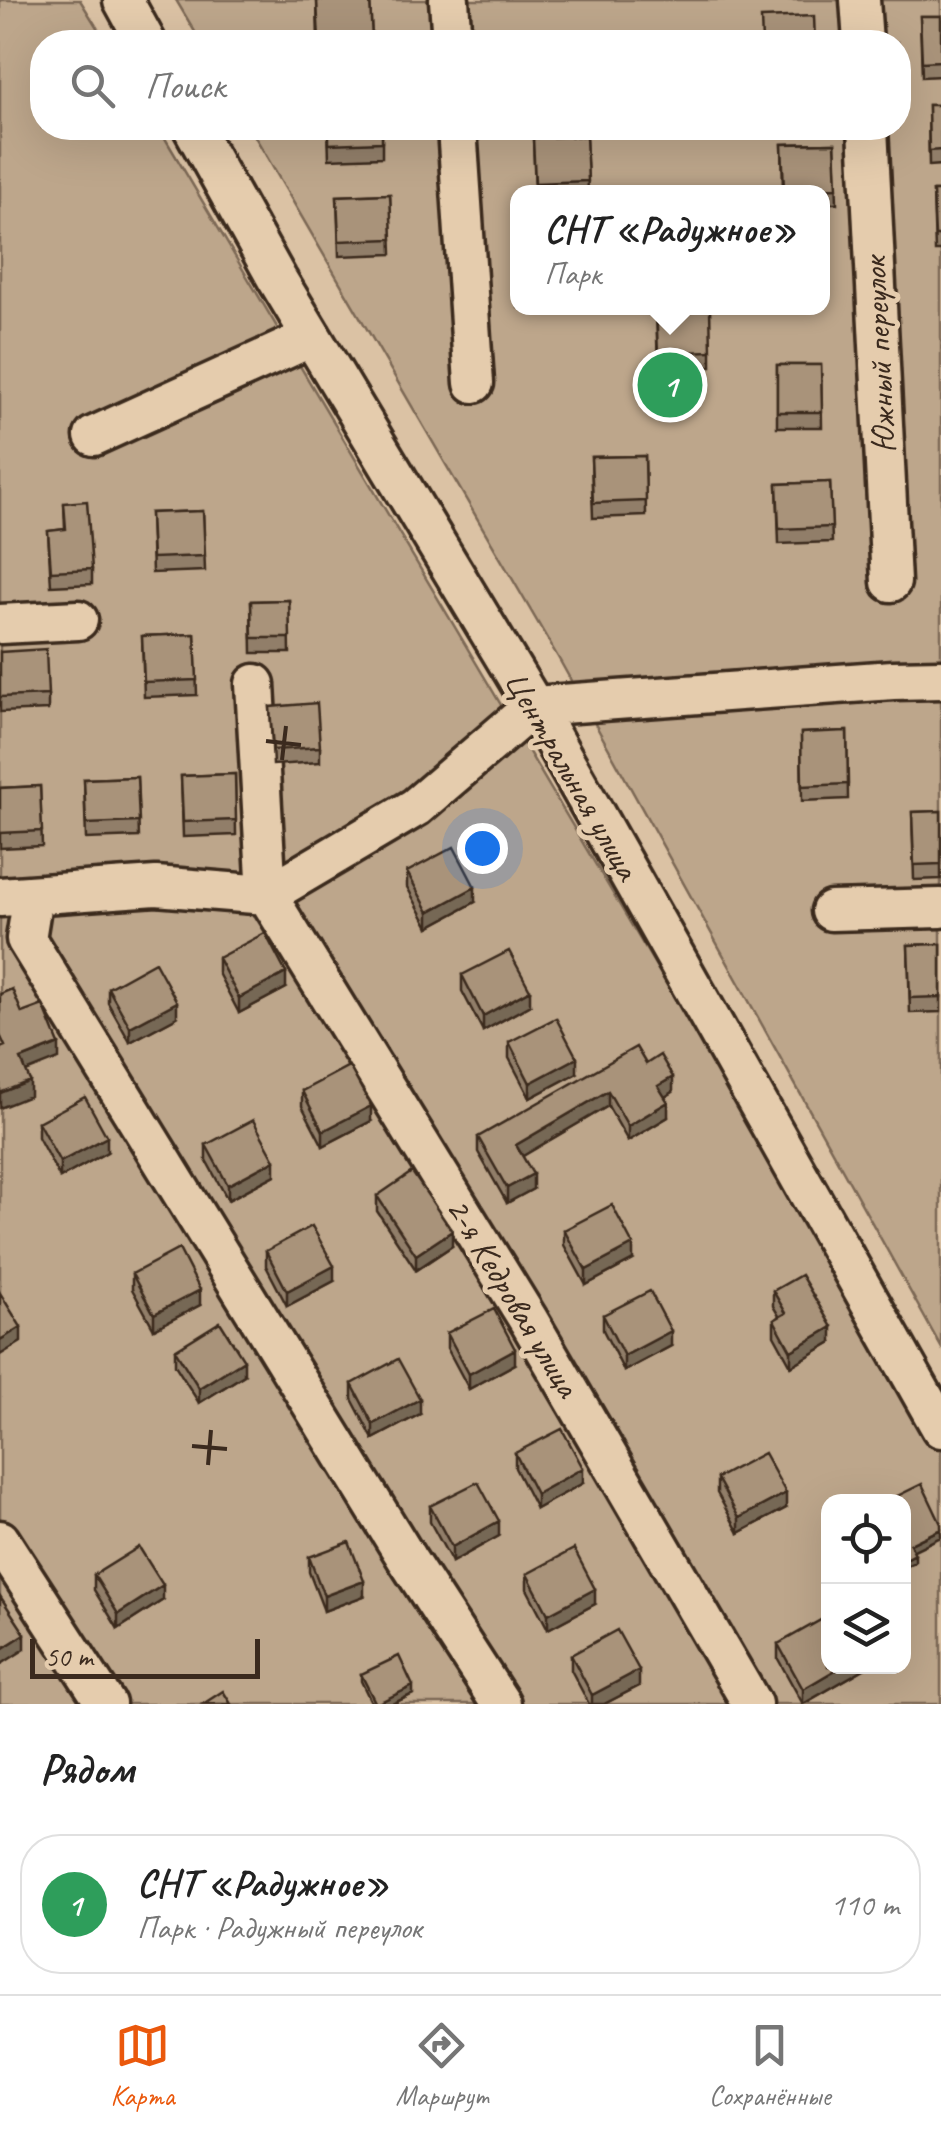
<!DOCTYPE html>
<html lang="ru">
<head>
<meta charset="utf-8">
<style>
  :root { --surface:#fff; --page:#f6f6f6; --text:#222; --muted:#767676; --line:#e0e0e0; --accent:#ea580c }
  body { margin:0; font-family:Caveat,sans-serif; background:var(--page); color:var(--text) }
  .controls { position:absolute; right:30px; bottom:30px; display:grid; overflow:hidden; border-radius:20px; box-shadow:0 10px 40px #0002 }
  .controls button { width:90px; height:90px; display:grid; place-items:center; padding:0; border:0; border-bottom:2px solid var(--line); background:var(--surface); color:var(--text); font:50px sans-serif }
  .scale { position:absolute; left:30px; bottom:25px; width:230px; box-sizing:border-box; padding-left:10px; border:5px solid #3b2a1e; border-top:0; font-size:28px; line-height:35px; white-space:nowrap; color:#3b2a1e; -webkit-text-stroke:8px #e5ccad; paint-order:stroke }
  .you { position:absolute; left:482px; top:848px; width:35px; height:35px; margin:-25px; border:8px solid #fff; border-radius:50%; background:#1a73e8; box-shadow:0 0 0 15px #1a73e833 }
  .badge { display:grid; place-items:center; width:65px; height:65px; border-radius:50%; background:var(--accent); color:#fff; font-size:32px; font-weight:700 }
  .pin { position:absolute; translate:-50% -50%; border:5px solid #fff; box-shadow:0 2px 10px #0006 }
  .popup { position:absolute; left:510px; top:185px; width:320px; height:130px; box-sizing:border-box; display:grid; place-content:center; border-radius:20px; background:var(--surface); filter:drop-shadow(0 2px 8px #0005); font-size:32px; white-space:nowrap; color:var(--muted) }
  .popup b { font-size:38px; color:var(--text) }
  .popup::after { content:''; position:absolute; left:50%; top:100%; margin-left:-20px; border:20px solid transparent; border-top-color:var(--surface) }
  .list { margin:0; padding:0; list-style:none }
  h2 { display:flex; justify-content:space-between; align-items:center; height:130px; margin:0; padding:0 40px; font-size:42px }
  h2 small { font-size:32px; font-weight:400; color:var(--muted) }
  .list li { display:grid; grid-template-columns:65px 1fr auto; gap:30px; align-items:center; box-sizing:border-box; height:140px; margin:0 20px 20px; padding:0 20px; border:2px solid var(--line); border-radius:40px }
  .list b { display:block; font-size:38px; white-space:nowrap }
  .list p { margin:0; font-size:32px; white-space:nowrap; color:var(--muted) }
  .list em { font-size:32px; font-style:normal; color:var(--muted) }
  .icon { flex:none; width:55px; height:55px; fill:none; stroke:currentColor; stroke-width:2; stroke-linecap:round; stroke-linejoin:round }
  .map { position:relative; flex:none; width:941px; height:1704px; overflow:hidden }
  .search { position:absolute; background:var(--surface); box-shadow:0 10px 40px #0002; left:30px; right:30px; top:30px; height:110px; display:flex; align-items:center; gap:25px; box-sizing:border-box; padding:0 35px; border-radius:40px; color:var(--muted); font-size:38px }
  .sheet { height:290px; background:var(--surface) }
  nav { display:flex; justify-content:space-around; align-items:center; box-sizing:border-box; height:140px; border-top:2px solid var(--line); background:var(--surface); font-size:28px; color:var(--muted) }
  nav a { display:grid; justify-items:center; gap:5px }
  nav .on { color:var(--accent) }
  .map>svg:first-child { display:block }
  .green { fill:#bda68b; stroke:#7c6854; stroke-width:2.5; fill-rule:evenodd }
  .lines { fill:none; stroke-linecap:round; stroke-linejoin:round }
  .minor-casing { stroke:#3b2a1e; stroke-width:45 }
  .minor { stroke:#e5ccad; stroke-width:38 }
  .wall { fill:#917e69; stroke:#3b2a1e; stroke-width:2.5 }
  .shaded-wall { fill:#766755; stroke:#3b2a1e; stroke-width:2.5 }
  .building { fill:#a9937a; stroke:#3b2a1e; stroke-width:2.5 }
  .ticks { fill:none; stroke:#3b2a1e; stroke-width:4 }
  .labels { text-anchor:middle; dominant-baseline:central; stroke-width:10; stroke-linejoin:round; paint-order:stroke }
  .street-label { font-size:35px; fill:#3b2a1e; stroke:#e5ccad }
</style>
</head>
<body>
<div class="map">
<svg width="941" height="1704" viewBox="0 0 941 1704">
  <rect width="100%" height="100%" fill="#dbc2a4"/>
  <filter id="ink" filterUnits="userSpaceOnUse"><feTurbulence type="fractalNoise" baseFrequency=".01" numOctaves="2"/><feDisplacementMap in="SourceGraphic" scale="20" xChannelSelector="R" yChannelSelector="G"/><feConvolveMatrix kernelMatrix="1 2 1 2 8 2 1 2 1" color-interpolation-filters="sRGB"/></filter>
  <g filter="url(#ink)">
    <!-- green -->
    <path class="green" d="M0,0H80L106,42H42V128H159L941,1447V1704H0ZM828,1502H904V1666H828Z
      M176,0H941V1347L559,659L250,128H898V42H201ZM518,192H822V308H518Z"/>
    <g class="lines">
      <defs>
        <path id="minor" d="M123,0L146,42
          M449,0L452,42
          M860,0L863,42
          M193,128L277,279L534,706L941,1428
          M457,128L474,383
          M868,128L891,582
          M94,436L312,337
          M0,624L78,620
          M255,684L267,895L529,1321L752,1704
          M33,895L26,939L407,1559L501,1704
          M0,897L156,886L267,895L416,807L534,706L893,680L941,679
          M831,911L941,908
          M0,1540L106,1704"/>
      </defs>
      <!-- minor casing -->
      <use href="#minor" class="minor-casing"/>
      <!-- minor -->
      <use href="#minor" class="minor"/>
    </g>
    <!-- wall -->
    <path class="wall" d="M317,0H370L372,42H318Z
      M920,16H941V76L922,77Z
      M928,105H941V165L929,166Z
      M328,128H382V157L329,159Z
      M586,136L588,192H535L533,138Z
      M835,143L837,203H822V192H783L782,144Z
      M933,191H941V251H935Z
      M390,194L392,254L339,256L337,196Z
      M656,308L711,351V366L658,368Z
      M777,365H821L822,427H777Z
      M645,456L646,516L593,518L591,457Z
      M830,482L832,542L779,544L777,484Z
      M64,503L92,569V584L51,586L48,531L65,529Z
      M203,511L205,571L152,573L150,513Z
      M289,600L290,653H252L251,601Z
      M195,634L197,695L144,697L142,636Z
      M0,652L48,695V710L0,712Z
      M270,707L320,747V762L273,765Z
      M847,731L848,799L802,801L801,733Z
      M235,774L236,835L183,837L181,776Z
      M137,777L139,837L86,839L84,779Z
      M40,786L42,846L0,848V788Z
      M941,811V879L914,880L912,812Z
      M407,872L475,902L429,927L407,887Z
      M941,944V1012L910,1013L908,945Z
      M218,958L286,988L239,1013L218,973Z
      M462,975L530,1005L483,1031L462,991Z
      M108,988L177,1017L130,1042L108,1003Z
      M509,1042L577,1073L530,1098L509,1058Z
      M646,1064L673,1092L665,1097L668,1117L628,1141L608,1106L522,1156L533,1189L507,1203L478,1152V1137Z
      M302,1091L371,1121L323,1146L302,1106Z
      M38,1122L107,1152L60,1178L38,1137Z
      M206,1145L275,1175L228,1200L206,1160Z
      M377,1196L452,1246L416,1270L377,1211Z
      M564,1230L633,1260L586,1285L564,1245Z
      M266,1251L334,1281L287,1306L266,1266Z
      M132,1274L200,1305L154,1329L132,1289Z
      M773,1291L832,1342L791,1366L774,1335V1320L779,1316L773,1306Z
      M603,1315L671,1346L624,1371L603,1330Z
      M447,1333L515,1364L469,1389L447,1348Z
      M175,1350L244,1375L199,1403L175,1365Z
      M352,1384L420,1414L373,1439L352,1399Z
      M515,1453L583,1483L536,1509L515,1468Z
      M717,1478L786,1508L739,1533L717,1493Z
      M430,1506L499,1536L452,1562L430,1522Z
      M309,1557L364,1596L324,1611L309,1572Z
      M527,1574L595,1604L548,1629L527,1589Z
      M94,1575L163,1600L118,1629L94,1590Z
      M778,1644L828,1666H869L803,1704L778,1659Z
      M571,1655L639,1686L604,1704H589L571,1670Z
      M361,1674L413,1694L392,1704H372L361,1681Z"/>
    <!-- shaded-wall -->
    <path class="shaded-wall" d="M475,887V902L429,927V912Z
      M286,973V988L239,1013V998Z
      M530,990V1005L483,1031V1016Z
      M177,1002V1017L130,1042V1027Z
      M59,1044V1059L21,1074V1059Z
      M577,1058V1073L530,1098V1083Z
      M673,1077V1092L658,1101V1086Z
      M30,1081V1096L0,1108V1093Z
      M608,1091V1106L516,1160V1145Z
      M668,1102V1117L628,1141V1126Z
      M371,1106V1121L323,1146V1131Z
      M107,1137V1152L60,1178V1162Z
      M275,1160V1175L228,1200V1185Z
      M533,1174V1189L507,1203V1188Z
      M452,1231V1246L416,1270V1255Z
      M633,1245V1260L586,1285V1270Z
      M334,1266V1281L287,1306V1291Z
      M200,1290V1305L154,1329V1314Z
      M21,1327V1342L0,1355V1340Z
      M832,1327V1342L791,1366V1351Z
      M671,1331V1346L624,1371V1356Z
      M515,1349V1364L469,1389V1374Z
      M244,1360V1375L199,1403V1388Z
      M420,1399V1414L373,1439V1424Z
      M583,1468V1483L536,1509V1494Z
      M786,1493V1508L739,1533V1518Z
      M499,1521V1536L452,1562V1547Z
      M941,1529V1537L910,1552V1544Z
      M915,1554V1562L904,1567V1560Z
      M364,1581V1596L324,1611V1596Z
      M163,1585V1600L118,1629V1614Z
      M595,1589V1604L548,1629V1614Z
      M25,1634V1649L0,1665V1650Z
      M842,1666H869L803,1704V1689Z
      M639,1670V1686L604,1704H592V1695Z
      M413,1686V1694L392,1704H376Z"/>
    <!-- building -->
    <path class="building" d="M317,0H370L372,40L319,41Z
      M814,16L815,42H762L761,18Z
      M920,16H941V61L922,62Z
      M579,34V42H526V36Z
      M928,105H941V150L929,151Z
      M329,128H382V142L329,144Z
      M586,136L588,181L535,183L533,138Z
      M835,143L837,188L784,190L782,144Z
      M933,191H941V236H935Z
      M390,194L392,239L339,241L337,196Z
      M656,308H710L711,351L658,353Z
      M777,365H821L822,412H777Z
      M645,456L646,501L593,503L591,457Z
      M830,482L832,527L779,529L777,484Z
      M87,501L92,569L51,571L48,531L66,529L64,503Z
      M203,511L205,556L152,558L150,513Z
      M289,600L290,638H252L251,601Z
      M195,634L197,680L144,682L142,636Z
      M46,649L48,695L0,697V652Z
      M317,703L320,747L273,750L270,707Z
      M847,731L848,784L802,786L801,733Z
      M235,774L236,820L183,822L181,776Z
      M137,777L139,822L86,824L84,779Z
      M40,786L42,831L0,833V788Z
      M941,811V864L914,865L912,812Z
      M454,847L475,887L429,912L407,872Z
      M265,933L286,973L239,998L218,958Z
      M941,944V997L910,998L908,945Z
      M509,951L530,990L483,1016L462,975Z
      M155,962L177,1002L130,1027L108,988Z
      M12,989L22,1013L43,1005L59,1044L21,1059L30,1081L0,1093V1048L5,1046L0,1035V994Z
      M556,1018L577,1058L530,1083L509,1042Z
      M636,1047L646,1064L660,1055L673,1077L658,1086L668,1102L628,1126L608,1091L516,1145L533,1174L507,1188L478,1137Z
      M349,1066L371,1106L323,1131L302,1091Z
      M85,1097L107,1137L60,1162L38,1122Z
      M253,1120L275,1160L228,1185L206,1145Z
      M412,1172L452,1231L416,1255L377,1196Z
      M612,1205L633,1245L586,1270L564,1230Z
      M312,1226L334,1266L287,1291L266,1251Z
      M179,1249L200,1290L154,1314L132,1274Z
      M801,1275L832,1327L791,1351L774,1320L786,1313L773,1291Z
      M650,1291L671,1331L624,1356L603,1315Z
      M0,1293L21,1327L0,1340Z
      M494,1309L515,1349L469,1374L447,1333Z
      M220,1322L244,1360L199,1388L175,1350Z
      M398,1359L420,1399L373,1424L352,1384Z
      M562,1429L583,1468L536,1494L515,1453Z
      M764,1453L786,1493L739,1518L717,1478Z
      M478,1482L499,1521L452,1547L430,1506Z
      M922,1484L941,1524V1529L910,1544L915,1554L904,1560V1502H885Z
      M349,1542L364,1581L324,1596L309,1557Z
      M139,1547L163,1585L118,1614L94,1575Z
      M574,1549L595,1589L548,1614L527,1574Z
      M0,1596L25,1634L0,1650Z
      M828,1616V1666H842L803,1689L778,1644Z
      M617,1630L639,1670L592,1695L571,1655Z
      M399,1656L413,1686L376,1704L361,1674Z
      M223,1691L231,1704H203Z"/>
  </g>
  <!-- ticks -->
  <path class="ticks" d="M266,741L301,745M282,760L286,726M192,1446L227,1449M208,1465L211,1430"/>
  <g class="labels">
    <!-- street labels -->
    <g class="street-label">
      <text transform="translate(879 355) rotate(-93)">Южный переулок</text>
      <text transform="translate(572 775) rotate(60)">Центральная улица</text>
      <text transform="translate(513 1297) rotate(59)">2-я Кедровая улица</text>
    </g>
  </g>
</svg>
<div class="controls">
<button><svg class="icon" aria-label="locate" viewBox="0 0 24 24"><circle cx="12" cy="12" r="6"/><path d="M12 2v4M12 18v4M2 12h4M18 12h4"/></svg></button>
<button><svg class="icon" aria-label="layers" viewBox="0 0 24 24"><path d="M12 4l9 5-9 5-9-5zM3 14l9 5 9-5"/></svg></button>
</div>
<div class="scale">50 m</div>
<div class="you"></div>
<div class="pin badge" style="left:670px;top:385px;background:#2e9e5b">1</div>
<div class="popup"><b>СНТ «Радужное»</b>Парк</div>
<div class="search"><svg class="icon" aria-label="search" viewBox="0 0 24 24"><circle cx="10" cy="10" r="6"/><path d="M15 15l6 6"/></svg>Поиск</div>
</div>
<section class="sheet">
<h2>Рядом<small></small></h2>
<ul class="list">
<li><span class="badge" style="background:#2e9e5b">1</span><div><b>СНТ «Радужное»</b><p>Парк · Радужный переулок</p></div><em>110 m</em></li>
</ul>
</section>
<nav>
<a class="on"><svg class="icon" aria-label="map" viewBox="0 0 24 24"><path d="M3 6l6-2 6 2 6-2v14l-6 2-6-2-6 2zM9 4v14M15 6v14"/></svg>Карта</a>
<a><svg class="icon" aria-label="directions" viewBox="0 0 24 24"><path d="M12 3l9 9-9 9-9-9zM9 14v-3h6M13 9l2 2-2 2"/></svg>Маршрут</a>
<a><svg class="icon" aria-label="saved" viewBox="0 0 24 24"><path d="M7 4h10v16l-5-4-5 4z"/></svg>Сохранённые</a>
</nav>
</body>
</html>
